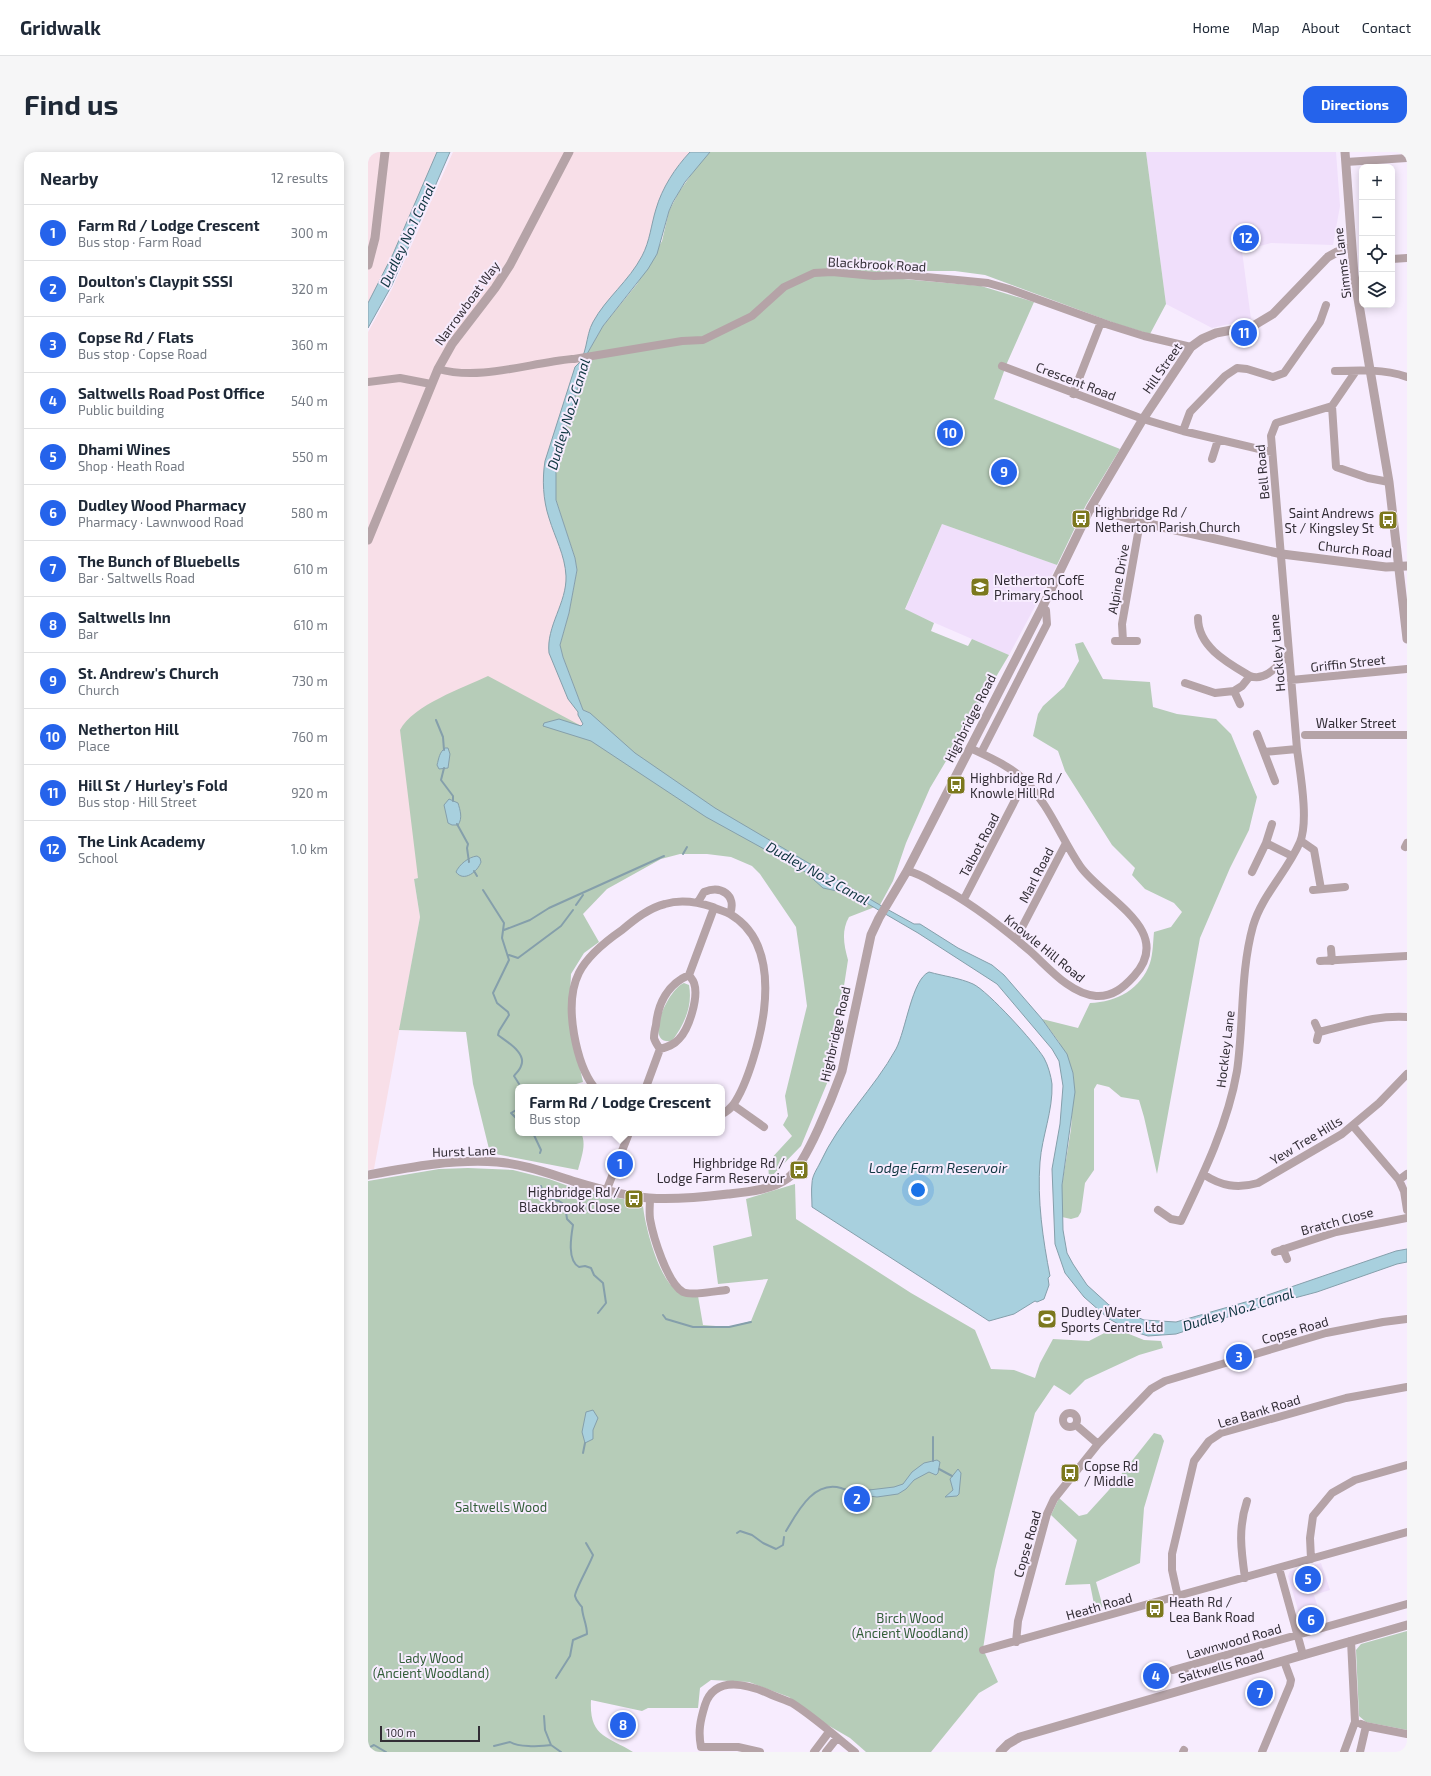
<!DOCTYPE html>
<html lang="en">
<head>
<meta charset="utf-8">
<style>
  :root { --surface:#fff; --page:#f6f6f7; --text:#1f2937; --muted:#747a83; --line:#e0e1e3; --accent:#2563eb }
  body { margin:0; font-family:"Exo 2",sans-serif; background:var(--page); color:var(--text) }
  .controls { position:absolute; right:12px; top:12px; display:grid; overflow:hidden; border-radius:8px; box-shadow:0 2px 10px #0003 }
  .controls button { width:36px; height:36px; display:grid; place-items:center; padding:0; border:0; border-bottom:1px solid var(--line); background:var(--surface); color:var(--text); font:20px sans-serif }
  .scale { position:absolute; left:12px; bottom:10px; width:100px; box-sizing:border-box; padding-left:4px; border:2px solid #322d35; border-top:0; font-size:11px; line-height:14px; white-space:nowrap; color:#322d35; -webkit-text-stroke:3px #f7ecfe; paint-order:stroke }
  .you { position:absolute; left:550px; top:1038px; width:14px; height:14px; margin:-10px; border:3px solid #fff; border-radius:50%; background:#1a73e8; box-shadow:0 0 0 6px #1a73e833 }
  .badge { display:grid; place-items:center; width:26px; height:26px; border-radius:50%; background:var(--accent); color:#fff; font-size:13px; font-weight:700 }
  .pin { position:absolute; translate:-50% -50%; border:2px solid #fff; box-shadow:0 1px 4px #0006 }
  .popup { position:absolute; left:147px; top:932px; width:210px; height:52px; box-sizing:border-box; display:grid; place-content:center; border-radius:8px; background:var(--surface); filter:drop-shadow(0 1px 3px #0005); font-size:13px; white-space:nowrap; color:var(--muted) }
  .popup b { font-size:15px; color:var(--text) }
  .popup::after { content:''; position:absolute; left:50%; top:100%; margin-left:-8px; border:8px solid transparent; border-top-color:var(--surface) }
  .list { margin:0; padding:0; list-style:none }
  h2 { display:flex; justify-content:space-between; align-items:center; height:52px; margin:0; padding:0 16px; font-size:17px }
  h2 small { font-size:13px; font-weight:400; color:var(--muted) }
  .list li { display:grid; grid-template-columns:26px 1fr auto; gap:12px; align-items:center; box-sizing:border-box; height:56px; padding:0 16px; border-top:1px solid var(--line) }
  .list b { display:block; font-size:15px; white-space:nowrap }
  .list p { margin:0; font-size:13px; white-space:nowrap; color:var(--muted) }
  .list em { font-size:13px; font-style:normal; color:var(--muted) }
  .icon { flex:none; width:22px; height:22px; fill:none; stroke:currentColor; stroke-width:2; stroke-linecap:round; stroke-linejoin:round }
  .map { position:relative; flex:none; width:1039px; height:1600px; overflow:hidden; border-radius:12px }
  header { display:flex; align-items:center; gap:24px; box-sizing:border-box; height:56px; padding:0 20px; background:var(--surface); border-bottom:1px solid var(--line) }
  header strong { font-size:19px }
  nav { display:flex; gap:22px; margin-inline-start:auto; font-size:14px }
  .intro { display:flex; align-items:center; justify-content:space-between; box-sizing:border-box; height:96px; padding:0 24px }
  h1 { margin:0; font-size:28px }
  .button { padding:10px 18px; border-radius:12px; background:var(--accent); color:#fff; font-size:14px; font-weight:700 }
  main { display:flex; gap:24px; padding:0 24px }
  aside { flex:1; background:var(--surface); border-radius:12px; box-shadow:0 2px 10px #0003 }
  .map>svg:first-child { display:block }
  .built { fill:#f0dffb }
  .industrial { fill:#f8dfe8 }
  .green { fill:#b6ccb8 }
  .water { fill:#a8d0de; stroke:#859fab }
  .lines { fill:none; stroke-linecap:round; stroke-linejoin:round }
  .stream { stroke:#859fab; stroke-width:2 }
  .minor { stroke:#b5a3a7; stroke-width:8 }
  .tertiary { stroke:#b5a3a7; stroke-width:9 }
  .labels { text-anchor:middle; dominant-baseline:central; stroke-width:4; stroke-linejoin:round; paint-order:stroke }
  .street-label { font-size:13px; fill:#322d35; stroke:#f7ecfe }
  .poi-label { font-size:13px; fill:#322d35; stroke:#f7ecfe; text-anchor:start }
  .park-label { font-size:13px; fill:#335e39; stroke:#f7ecfe }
  .water-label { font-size:14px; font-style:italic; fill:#103641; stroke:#f7ecfe }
</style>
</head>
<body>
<header>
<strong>Gridwalk</strong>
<nav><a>Home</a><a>Map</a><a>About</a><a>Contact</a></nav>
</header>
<div class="intro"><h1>Find us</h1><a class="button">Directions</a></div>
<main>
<aside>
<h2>Nearby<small>12 results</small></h2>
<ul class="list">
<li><span class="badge">1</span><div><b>Farm Rd / Lodge Crescent</b><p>Bus stop · Farm Road</p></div><em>300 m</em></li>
<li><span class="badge">2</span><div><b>Doulton's Claypit SSSI</b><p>Park</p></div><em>320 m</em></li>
<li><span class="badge">3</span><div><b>Copse Rd / Flats</b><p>Bus stop · Copse Road</p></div><em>360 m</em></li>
<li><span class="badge">4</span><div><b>Saltwells Road Post Office</b><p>Public building</p></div><em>540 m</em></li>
<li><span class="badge">5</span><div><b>Dhami Wines</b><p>Shop · Heath Road</p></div><em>550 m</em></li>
<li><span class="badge">6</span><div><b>Dudley Wood Pharmacy</b><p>Pharmacy · Lawnwood Road</p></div><em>580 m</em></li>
<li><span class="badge">7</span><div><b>The Bunch of Bluebells</b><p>Bar · Saltwells Road</p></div><em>610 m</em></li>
<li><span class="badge">8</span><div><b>Saltwells Inn</b><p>Bar</p></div><em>610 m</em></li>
<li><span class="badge">9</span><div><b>St. Andrew's Church</b><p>Church</p></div><em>730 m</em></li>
<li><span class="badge">10</span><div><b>Netherton Hill</b><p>Place</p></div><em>760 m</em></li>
<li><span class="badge">11</span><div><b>Hill St / Hurley's Fold</b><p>Bus stop · Hill Street</p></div><em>920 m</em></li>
<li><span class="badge">12</span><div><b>The Link Academy</b><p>School</p></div><em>1.0 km</em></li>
</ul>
</aside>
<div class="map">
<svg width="1039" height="1600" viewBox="0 0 1039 1600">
  <rect width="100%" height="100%" fill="#f7ecfe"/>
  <!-- built -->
  <path class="built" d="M778,0H968L972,54L965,93L903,91L874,99L883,167L844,176L798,152Z
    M574,372L689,413L641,503L537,458Z
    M953,1411L962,1438L946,1443L955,1472L936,1478L920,1424L922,1419Z"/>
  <!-- industrial -->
  <path class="industrial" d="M0,0H76L0,165Z
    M85,0H332L292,67L181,314L193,380L234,585L50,726L46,727L52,765L6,1017L0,1018V180L24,137Z"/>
  <!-- green -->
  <path class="green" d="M342,0H778L798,152L782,182L749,172L617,123L587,119H534L535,127L613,134L666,150L639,211L626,247L752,297L718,353L689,413L574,372L537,457L566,471L563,479L600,494L604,487L641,503L562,636L538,691L525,729L512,753L481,765C473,779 476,793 480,808L462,924L433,994L401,1027L400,1010L424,984L415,973L420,964L417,944L439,854L436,831L428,775L392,722L384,714L363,705L339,702H312L293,707L239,737L215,762L231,790L216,801L203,822L201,867L215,930L198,935H150V981H213C219,992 213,1006 210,1018L122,1001L105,932L98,880L31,878L52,765L46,727L50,726L32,578C45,553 95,536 120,524L234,585L222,561L215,558L195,505L192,493L201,461L209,418L207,406L188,348V311L219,202L235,174L269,132L294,89L301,59L311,40L332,10Z
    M715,490L735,527L782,530L785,555L809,562L848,567L863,582L889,645L881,678L862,716L832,786L789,1022L776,965L771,948L753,945L741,935L729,932L726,937V1018L717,1031L713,1060L710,1065L703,1067L694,1065V1033L703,977L706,931L705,921L691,890L674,867L710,876L722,851C749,850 773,837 782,811C785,802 785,790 786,780L803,775L814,760L806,751L777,737L764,723L767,716L744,693L697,619L690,599L665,584L670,562L675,554L696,535L711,509L707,492Z
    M316,831L321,833C325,854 316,873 304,889C274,894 300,837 316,831Z
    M100,1016L145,1018L181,1027L217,1040L266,1049L275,1054C277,1074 290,1123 306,1136C312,1140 323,1142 330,1144L335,1173L361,1175L383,1169L400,1127L350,1132L345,1094L384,1084L378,1047L427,1032L428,1067L543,1141L607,1178L623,1217L646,1218L667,1226L672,1211L685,1187L721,1189L746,1176L776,1188L793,1189L795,1196L771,1203L717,1228L702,1243L686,1233L667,1261L627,1418L615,1497L630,1530L611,1541L563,1600H498L482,1586L451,1568L421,1545L381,1530L343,1528L332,1536L330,1556H280L274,1559L223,1548C221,1585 239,1584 265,1600H0V1029L71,1017Z
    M786,1281L793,1283L796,1289L776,1356L772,1411L728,1430L735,1455L727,1457L722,1432L697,1433L709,1388L683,1363L691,1346L711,1364L719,1362L740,1339Z
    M1039,1479V1578L998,1570L991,1564L988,1498L993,1492Z"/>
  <!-- water -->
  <path class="water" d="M69,0H82L24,133L0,176V151L25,102Z
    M322,0H342L317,30L305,50L301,59L289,102L280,117L235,174L219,202L188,311V348L207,406L209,418L201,461L192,493L195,505L215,558L222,561L267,601L347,656L517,756L546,772H552L590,796L624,813L636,823L674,867L699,902L705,921L707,940L694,1033L695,1078L699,1101L705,1112L719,1133L741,1153L776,1168L808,1170L888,1147L1028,1099L1039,1097V1110L1029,1112L949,1140L878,1159L808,1182L780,1184L764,1179L741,1167L716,1145L697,1121L687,1092L684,1017L692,972L695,934L691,909L684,897L629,832L550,781L483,742L455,736L436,719L338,665L223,589L175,574L176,571L191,567L213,574L215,572L210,563V560L200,547L181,501C178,474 199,451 198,424C197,403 187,386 181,366C175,348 174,327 177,309L207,215C220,205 217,184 225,170C238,146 261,129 274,104C282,89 283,73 288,57C294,36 307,16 322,0Z
    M77,596H80L82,602L80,616L71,617L69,613C71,606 71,601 77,596Z
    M81,647L90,651C92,658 95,666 90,673H84L80,671L76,653Z
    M109,704L112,706L113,710C110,719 96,731 88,720C91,713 100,705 109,704Z
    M561,820C575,824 592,826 605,832C620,839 667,891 676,906C680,913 683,924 684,932C685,959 674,984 672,1010C669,1048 675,1088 682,1124L680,1126L681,1133L676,1147L669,1150L667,1149L646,1162L621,1169L444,1055C444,1047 443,1039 444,1031C444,1024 449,1017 452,1011C471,969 506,937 528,897C538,878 544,827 561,820Z
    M225,1258L230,1266L225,1278V1287L217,1291L214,1280L218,1260Z
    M569,1308L572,1310L570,1321L568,1323L561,1320L546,1328L538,1337L530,1342L509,1345L501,1344V1338L526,1335L535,1332L544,1320L556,1311Z
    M590,1317L593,1321L591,1342L589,1344L577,1345L585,1338L582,1327Z"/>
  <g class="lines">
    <!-- stream -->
    <path class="stream" d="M68,568L75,585L76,598
      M76,616L73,628L85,644V649
      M89,672L100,692L99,696L101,710
      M315,702L319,695
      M106,719L109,724
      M115,738L136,771L134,786L141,808L125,841L129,851L140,860L141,863L131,879L130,883C139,890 159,901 153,914C152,918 148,921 146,924L153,935
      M208,753L215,743
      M136,778L162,768L181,756L296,704
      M141,803L150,806L193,774L205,758
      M150,957L143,961L149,967L150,973
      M165,981L173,998L172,1001
      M173,1034L177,1047L191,1049L197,1053L199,1067L205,1073C203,1085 199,1108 211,1115L217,1114L223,1116L226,1123L235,1131L238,1151L230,1161
      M295,1163L298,1167L325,1175H361L383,1170
      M215,1301L217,1291
      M565,1309V1285
      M571,1317L584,1324
      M418,1379C429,1361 445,1328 473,1336C482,1339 490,1343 500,1341
      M369,1381L372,1379L384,1383L395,1391L408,1397L415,1393L416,1385
      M188,1526L202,1504L205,1488L219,1482C219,1472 214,1464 214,1455C211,1451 208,1449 207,1444C206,1440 223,1410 225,1403L218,1391
      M176,1564L177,1578L183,1593L193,1600
      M126,1594L142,1590C152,1596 171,1594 183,1593
      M0,1596L6,1593L18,1600"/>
    <!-- minor -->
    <path class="minor" d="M978,10L1039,6
      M1024,107L1039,106
      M206,207L314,189L335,188L384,164L416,135L446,121L464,120L506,124L538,123L620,131L641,137L741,173L776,184L823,195
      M634,214L775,267L815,279L904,300
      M70,217C113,229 160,211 204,207
      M967,219C991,218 1017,217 1039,225
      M988,219L964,254L968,315L1000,326L1021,330
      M0,230L32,226L63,232
      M705,242L733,170
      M815,279L822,260L857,224L869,216L879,217L905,225L916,221L952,170L958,153
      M844,307L850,288
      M830,466C830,495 860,511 882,524C898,530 910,513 921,502
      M747,489H769
      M755,489L754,472L772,370
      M923,528L1039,517
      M817,531L847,541L866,539L872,552
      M866,539L874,534L882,524
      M889,582L907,629
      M937,583H1039
      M896,600L929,597
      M613,601L679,472L678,458L674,456
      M933,689L946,698L953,737
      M898,691L924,704
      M1037,695L1039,691
      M539,719C551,721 561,728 571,734C605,752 633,774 662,799C680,815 702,842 728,844C745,845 756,835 766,824C808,778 734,746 712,714C693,686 681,652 656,628C642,614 621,605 602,596
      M884,720L898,691L904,672
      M945,738L977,735
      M596,747L657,629
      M330,750L336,740C353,733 369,743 362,762
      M648,787L698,691
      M963,797L964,809
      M952,809L1039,804
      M947,871L951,880L949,888
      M951,880C982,873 1006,863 1039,865
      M292,897C299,895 306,893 311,887C321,877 331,845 326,831C325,828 322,825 321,823
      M226,935C215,921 209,899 206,882C197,829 212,807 254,778C267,767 281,756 297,752C313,747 330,750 345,755C350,758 357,759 362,762C396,782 400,823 396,858C393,884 380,932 365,953C362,957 358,960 354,962
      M278,935L292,897C290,894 287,890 286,886C286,882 287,877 288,873C290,851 300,832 321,823L346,756
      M365,953L396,975
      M985,974L1031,1028L1036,1039L1039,1058
      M835,1022C853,1034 869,1037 890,1031L974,982L1011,951L1039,922
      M1031,1028L1039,1022
      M239,1037L261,981
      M282,1046C282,1053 281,1060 282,1067C285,1084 299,1131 315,1140C323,1144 348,1139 358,1138
      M790,1058L803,1067L813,1069C836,1021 860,971 869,919C876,871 872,821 885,774C894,743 919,720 932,690C941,669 932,620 929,597L903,284L908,271L964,254
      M915,1097L919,1107
      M907,1100L968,1080L1039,1066
      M695 1268a7 7 0 1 1 14 0a7 7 0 1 1-14 0Z
      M708,1273L730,1292
      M943,1407L942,1386L945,1364L964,1341L987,1328L1039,1313
      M911,1416L935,1503
      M877,1426C873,1398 870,1376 879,1349
      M810,1445L804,1418V1402L826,1309L841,1289L853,1281L978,1246L1039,1235
      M648,1490L650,1469L679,1362L686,1347L730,1292L783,1237L797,1229L958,1181L1015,1170L1039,1167
      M615,1498L1039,1380
      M816,1515L818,1526
      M805,1518L1039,1452
      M998,1574L1039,1582
      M392,1600L370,1595H333C330,1580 332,1569 337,1553C347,1522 382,1533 404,1543C411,1546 418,1548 424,1551C446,1565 467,1584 487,1600
      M446,1600L461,1580
      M458,1600L469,1586
      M815,1600L816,1598
      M894,1600L922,1533L923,1528L916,1509
      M976,1600L987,1570L983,1489
      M992,1600L998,1574L993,1572"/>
    <!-- tertiary -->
    <path class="tertiary" d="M977,0L986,123L1021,330L1039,487
      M0,113L7,86L17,0
      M723,355L772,370L914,402L1018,415L1039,414
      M0,388L70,217L84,192L127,136L142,113L201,0
      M0,1023C43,1015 85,1007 129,1010C156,1012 182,1022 208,1030C231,1037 257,1044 281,1046C307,1048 335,1045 360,1042C379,1040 404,1038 420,1026C438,1013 466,941 474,919L503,783L511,766L539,719L674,456L723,355L775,267L823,195L834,187L848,181L885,174L905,162L960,105L969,100L983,95
      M632,1600L640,1592L652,1585L1039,1473"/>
  </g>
  <!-- icons -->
  <defs>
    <symbol id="bus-square" viewBox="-11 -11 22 22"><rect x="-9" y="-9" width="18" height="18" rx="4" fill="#7c781e" stroke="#f7ecfe"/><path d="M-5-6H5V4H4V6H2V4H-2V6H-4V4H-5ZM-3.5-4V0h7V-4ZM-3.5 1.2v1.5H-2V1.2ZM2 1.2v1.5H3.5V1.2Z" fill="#fff"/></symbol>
    <symbol id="school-square" viewBox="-11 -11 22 22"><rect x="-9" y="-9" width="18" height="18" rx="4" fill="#7c781e" stroke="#f7ecfe"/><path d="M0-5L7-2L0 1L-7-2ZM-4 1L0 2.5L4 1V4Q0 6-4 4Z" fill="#fff"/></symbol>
    <symbol id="stadium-square" viewBox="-11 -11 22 22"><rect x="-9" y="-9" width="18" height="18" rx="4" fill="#7c781e" stroke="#f7ecfe"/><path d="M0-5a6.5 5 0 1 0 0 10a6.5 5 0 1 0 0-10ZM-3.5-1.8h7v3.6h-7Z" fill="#fff"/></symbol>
  </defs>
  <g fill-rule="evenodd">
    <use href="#bus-square" x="702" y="356" width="22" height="22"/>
    <use href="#bus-square" x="1009" y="357" width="22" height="22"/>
    <use href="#school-square" x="601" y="424" width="22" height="22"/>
    <use href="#bus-square" x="577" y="622" width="22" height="22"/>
    <use href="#bus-square" x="420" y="1007" width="22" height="22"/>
    <use href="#bus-square" x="255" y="1036" width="22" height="22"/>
    <use href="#stadium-square" x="668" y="1156" width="22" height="22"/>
    <use href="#bus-square" x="691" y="1310" width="22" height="22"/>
    <use href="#bus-square" x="776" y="1446" width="22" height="22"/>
  </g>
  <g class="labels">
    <!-- street labels -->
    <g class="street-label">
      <text transform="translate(974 111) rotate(-97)">Simms Lane</text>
      <text transform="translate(509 112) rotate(3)">Blackbrook Road</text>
      <text transform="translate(99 151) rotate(-54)">Narrowboat Way</text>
      <text transform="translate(794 216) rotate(-55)">Hill Street</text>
      <text transform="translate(708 229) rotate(21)">Crescent Road</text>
      <text transform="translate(894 320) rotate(-95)">Bell Road</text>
      <text transform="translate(987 397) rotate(6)">Church Road</text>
      <text transform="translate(750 427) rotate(-80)">Alpine Drive</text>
      <text transform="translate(909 501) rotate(-95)">Hockley Lane</text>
      <text transform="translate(980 511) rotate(-6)">Griffin Street</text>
      <text transform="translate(602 566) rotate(-63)">Highbridge Road</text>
      <text x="988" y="571">Walker Street</text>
      <text transform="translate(611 693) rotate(-62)">Talbot Road</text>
      <text transform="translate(668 723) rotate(-63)">Marl Road</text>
      <text transform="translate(677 796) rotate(39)">Knowle Hill Road</text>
      <text transform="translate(467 882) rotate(-77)">Highbridge Road</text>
      <text transform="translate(857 897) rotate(-83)">Hockley Lane</text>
      <text transform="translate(938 988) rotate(-31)">Yew Tree Hills</text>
      <text transform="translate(96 999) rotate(-2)">Hurst Lane</text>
      <text transform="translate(969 1069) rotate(-15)">Bratch Close</text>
      <text transform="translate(927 1178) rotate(-16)">Copse Road</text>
      <text transform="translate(891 1259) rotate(-17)">Lea Bank Road</text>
      <text transform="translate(659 1392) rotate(-74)">Copse Road</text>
      <text transform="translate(731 1454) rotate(-16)">Heath Road</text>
      <text transform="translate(866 1489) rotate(-16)">Lawnwood Road</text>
      <text transform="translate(853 1514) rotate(-16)">Saltwells Road</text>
    </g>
    <!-- poi labels -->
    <g class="poi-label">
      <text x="727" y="360">Highbridge Rd /<tspan x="727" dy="15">Netherton Parish Church</tspan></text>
      <text x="1006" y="361" text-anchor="end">Saint Andrews<tspan x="1006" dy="15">St / Kingsley St</tspan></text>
      <text x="626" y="428">Netherton CofE<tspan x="626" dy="15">Primary School</tspan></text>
      <text x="602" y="626">Highbridge Rd /<tspan x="602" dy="15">Knowle Hill Rd</tspan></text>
      <text x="417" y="1011" text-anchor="end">Highbridge Rd /<tspan x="417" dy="15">Lodge Farm Reservoir</tspan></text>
      <text x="252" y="1040" text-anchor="end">Highbridge Rd /<tspan x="252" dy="15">Blackbrook Close</tspan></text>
      <text x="693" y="1160">Dudley Water<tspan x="693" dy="15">Sports Centre Ltd</tspan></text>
      <text x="716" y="1314">Copse Rd<tspan x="716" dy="15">/ Middle</tspan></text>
      <text x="801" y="1450">Heath Rd /<tspan x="801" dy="15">Lea Bank Road</tspan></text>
    </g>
    <!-- park labels -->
    <g class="park-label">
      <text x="133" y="1355">Saltwells Wood</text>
      <text x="542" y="1466">Birch Wood<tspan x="542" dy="15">(Ancient Woodland)</tspan></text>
      <text x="63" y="1506">Lady Wood<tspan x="63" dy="15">(Ancient Woodland)</tspan></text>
    </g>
    <!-- water labels -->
    <g class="water-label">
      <text transform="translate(39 83) rotate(-65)">Dudley No.1 Canal</text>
      <text transform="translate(200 262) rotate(-73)">Dudley No.2 Canal</text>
      <text transform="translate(450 721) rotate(29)">Dudley No.2 Canal</text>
      <text x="570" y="1015">Lodge Farm Reservoir</text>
      <text transform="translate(870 1157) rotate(-17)">Dudley No.2 Canal</text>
    </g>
  </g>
</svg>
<div class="controls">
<button>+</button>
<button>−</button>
<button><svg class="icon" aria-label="locate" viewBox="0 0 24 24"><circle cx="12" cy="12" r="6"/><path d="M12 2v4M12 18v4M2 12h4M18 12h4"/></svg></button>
<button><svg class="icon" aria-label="layers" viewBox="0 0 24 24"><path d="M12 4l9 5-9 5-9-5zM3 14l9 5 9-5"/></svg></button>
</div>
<div class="scale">100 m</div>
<div class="you"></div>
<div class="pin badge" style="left:252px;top:1012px">1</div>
<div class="popup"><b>Farm Rd / Lodge Crescent</b>Bus stop</div>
<div class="pin badge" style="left:489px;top:1347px">2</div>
<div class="pin badge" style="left:871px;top:1205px">3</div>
<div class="pin badge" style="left:788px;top:1524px">4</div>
<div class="pin badge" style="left:940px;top:1427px">5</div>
<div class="pin badge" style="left:943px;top:1468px">6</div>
<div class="pin badge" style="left:892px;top:1541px">7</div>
<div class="pin badge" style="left:255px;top:1573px">8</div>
<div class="pin badge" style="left:636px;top:320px">9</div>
<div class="pin badge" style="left:582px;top:281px">10</div>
<div class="pin badge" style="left:876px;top:181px">11</div>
<div class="pin badge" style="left:878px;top:86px">12</div>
</div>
</main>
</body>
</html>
